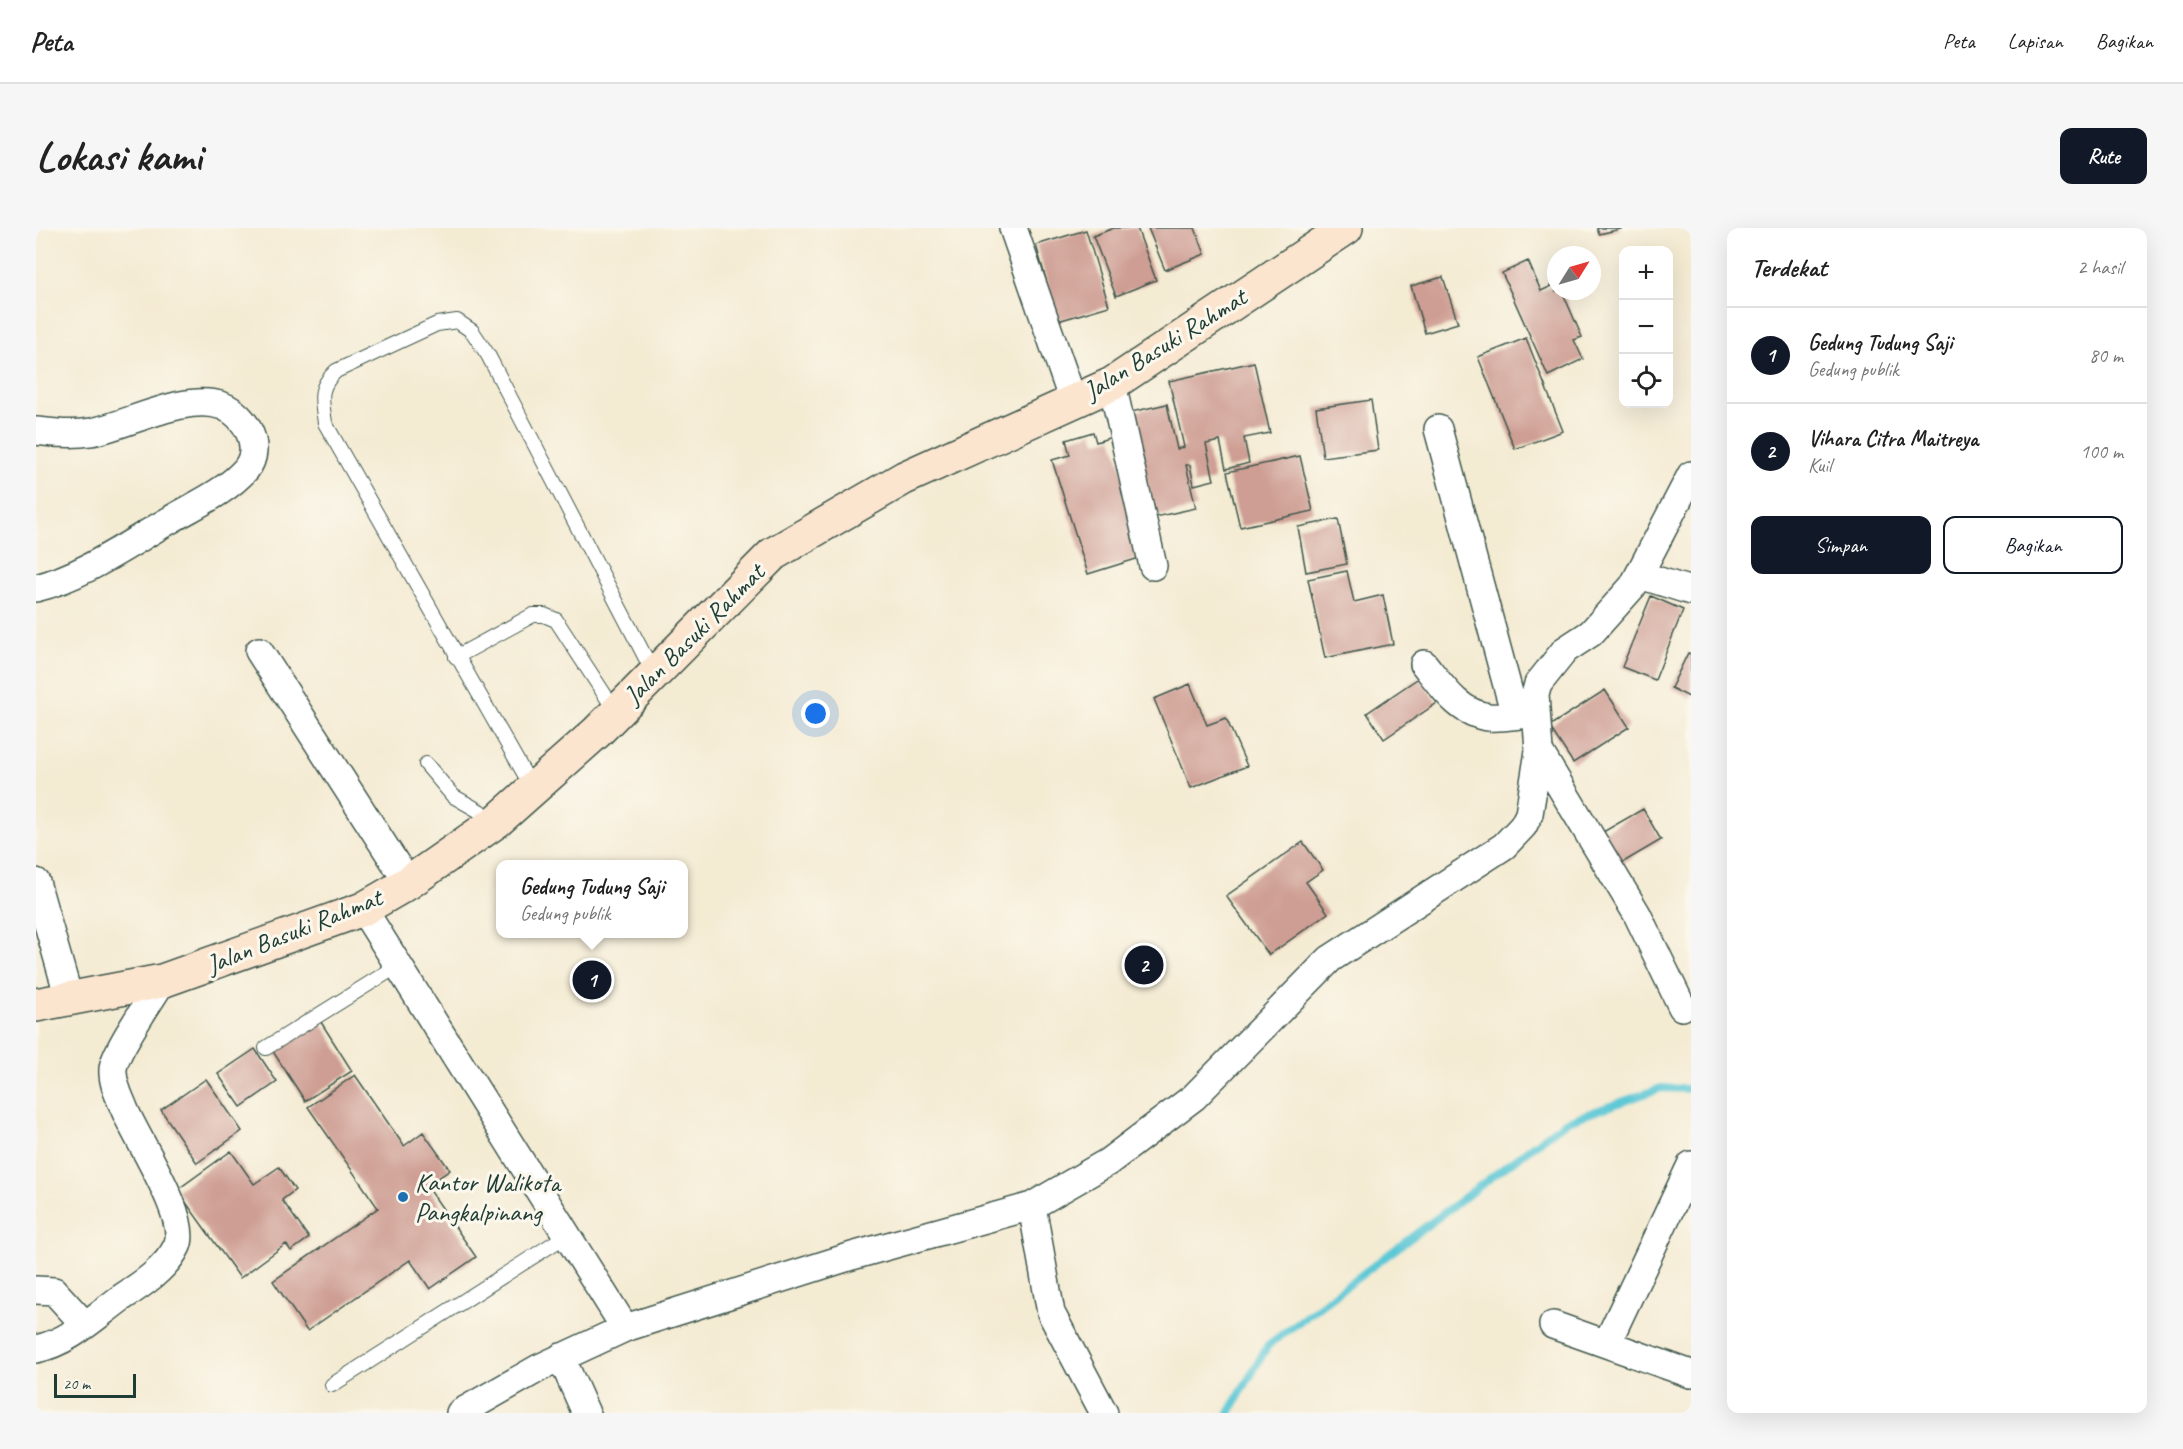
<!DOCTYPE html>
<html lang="id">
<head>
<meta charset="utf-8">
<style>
  :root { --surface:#fff; --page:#f6f6f6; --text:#222; --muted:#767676; --line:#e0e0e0; --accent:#111827 }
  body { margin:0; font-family:Caveat,sans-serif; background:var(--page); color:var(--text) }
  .controls { position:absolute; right:18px; top:18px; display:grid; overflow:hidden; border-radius:12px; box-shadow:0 6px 24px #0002 }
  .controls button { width:54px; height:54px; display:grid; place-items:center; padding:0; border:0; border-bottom:2px solid var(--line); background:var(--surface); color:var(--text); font:30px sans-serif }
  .compass { position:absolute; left:1511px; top:18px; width:54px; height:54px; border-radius:50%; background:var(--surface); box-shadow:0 6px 24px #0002; rotate:53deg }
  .scale { position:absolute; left:18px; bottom:15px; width:82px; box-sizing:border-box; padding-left:6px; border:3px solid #1f3d34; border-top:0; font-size:16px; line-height:21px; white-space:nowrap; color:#1f3d34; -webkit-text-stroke:4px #fbf7ec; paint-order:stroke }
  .you { position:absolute; left:780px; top:486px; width:21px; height:21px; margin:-15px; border:4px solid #fff; border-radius:50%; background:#1a73e8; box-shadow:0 0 0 9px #1a73e833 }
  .badge { display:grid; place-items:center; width:39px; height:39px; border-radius:50%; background:var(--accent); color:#fff; font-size:20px; font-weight:700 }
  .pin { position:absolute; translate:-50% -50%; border:3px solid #fff; box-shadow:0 2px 6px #0006 }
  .popup { position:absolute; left:460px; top:632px; width:192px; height:78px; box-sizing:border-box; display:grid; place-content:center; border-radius:12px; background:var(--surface); filter:drop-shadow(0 2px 4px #0005); font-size:20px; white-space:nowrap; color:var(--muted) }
  .popup b { font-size:22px; color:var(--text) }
  .popup::after { content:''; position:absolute; left:50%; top:100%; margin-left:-12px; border:12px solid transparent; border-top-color:var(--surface) }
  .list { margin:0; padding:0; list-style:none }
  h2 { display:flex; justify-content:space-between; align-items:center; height:78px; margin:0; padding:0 24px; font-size:26px }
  h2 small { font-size:20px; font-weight:400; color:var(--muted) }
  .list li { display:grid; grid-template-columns:39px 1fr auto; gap:18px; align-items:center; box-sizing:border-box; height:96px; padding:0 24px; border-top:2px solid var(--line) }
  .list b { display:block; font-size:22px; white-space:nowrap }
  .list p { margin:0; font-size:20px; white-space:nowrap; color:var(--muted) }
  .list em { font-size:20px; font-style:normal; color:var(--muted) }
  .actions { display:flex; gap:12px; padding:18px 24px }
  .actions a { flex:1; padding:14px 0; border:2px solid var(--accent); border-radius:12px; text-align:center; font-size:21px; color:var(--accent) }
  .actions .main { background:var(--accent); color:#fff }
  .icon { flex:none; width:33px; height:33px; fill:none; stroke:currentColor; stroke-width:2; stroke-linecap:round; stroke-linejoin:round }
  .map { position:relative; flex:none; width:1655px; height:1185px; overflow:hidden; border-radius:12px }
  header { display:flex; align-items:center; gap:36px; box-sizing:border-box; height:84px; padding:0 30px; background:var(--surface); border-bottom:2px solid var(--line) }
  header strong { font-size:28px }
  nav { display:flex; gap:33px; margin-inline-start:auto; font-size:21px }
  .intro { display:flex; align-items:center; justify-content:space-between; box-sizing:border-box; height:144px; padding:0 36px }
  h1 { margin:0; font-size:42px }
  .button { padding:15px 27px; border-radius:12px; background:var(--accent); color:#fff; font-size:21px; font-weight:700 }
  main { display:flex; gap:36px; padding:0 36px }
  aside { flex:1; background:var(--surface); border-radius:12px; box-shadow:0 6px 24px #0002 }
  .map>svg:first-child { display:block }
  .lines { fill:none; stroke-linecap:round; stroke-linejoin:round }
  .stream { stroke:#5dc8d6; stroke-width:8 }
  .building { fill:#ce9d93 }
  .lane-casing { stroke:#3f574c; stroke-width:16 }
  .street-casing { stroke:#3f574c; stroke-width:30 }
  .secondary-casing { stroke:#3f574c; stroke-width:36 }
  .lane { stroke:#fff; stroke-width:14 }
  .street { stroke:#fff; stroke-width:27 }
  .secondary { stroke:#fce5cf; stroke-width:33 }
  .poi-dot { fill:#1f6fb2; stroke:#fbf7ec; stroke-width:2 }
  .labels { text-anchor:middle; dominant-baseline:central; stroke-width:6; stroke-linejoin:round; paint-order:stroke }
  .street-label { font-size:26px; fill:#1f3d34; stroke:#fbf7ec }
  .poi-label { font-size:26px; fill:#1f3d34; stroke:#fbf7ec; text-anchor:start }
</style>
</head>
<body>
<header>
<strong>Peta</strong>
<nav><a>Peta</a><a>Lapisan</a><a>Bagikan</a></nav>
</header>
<div class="intro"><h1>Lokasi kami</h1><a class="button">Rute</a></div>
<main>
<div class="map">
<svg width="1655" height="1185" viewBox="0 0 1655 1185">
  <rect width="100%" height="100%" fill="#fbf7ec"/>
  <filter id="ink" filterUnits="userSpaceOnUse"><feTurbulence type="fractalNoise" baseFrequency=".0167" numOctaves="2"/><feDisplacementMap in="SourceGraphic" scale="12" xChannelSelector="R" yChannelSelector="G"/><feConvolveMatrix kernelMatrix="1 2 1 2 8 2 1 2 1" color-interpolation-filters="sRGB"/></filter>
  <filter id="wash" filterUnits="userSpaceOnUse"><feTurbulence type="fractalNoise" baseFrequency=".008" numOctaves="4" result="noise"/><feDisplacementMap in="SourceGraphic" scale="24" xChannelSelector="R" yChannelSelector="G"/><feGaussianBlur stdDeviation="1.35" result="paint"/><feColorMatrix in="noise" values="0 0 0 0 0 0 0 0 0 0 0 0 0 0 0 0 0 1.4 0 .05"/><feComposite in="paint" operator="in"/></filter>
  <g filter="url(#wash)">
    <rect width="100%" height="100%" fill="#f4ebd3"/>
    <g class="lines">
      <!-- stream -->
      <path class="stream" d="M1193,1185L1232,1117L1529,894L1625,860L1655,861"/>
    </g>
    <g id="blocks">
      <!-- building -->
      <path class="building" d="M1078,0H1101L1120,52L1080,68L1057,8Z
        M1112,0H1159L1169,26L1129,42Z
        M1561,0H1585V1L1563,6Z
        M1050,2L1073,78L1022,93L1000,17Z
        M1492,33L1505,63L1520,56V63H1526L1546,109L1538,112L1547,131L1512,148L1466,45Z
        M1407,49L1422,95L1389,105L1375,58Z
        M1490,110L1527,203L1479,221L1442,129Z
        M1218,134L1234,205L1208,210L1213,235L1190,241L1184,213L1170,216L1178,252L1158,257L1154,237H1150L1160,280L1119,289L1095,184L1131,176L1141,221L1148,219L1133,153Z
        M1335,172L1342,222L1287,229L1280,180Z
        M1057,204L1060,214L1076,209L1113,327L1052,346L1016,232L1034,227L1030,212Z
        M1264,228L1277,283L1204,299L1191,244Z
        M1302,291L1311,336L1270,344L1262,299Z
        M1311,343L1318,374L1347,367L1357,416L1289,430L1272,351Z
        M1615,368L1647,382L1619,452L1586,439Z
        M1652,425L1655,426V470L1635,460Z
        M1384,449L1401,475L1348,511L1331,485Z
        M1154,456L1171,497L1190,490L1211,538L1155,560L1118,471Z
        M1569,462L1593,499L1537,535L1513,498Z
        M1607,581L1625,612L1579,639L1560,608Z
        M1267,614L1287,642L1270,654L1292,685L1233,727L1190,668Z
        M283,791L316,843L269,873L236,822Z
        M219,821L241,854L205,879L182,846Z
        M319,847L368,918L387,904L414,942L391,958L440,1029L394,1061L374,1032L271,1103L237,1053L342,980L272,879Z
        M170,851L206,903L161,935L125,882Z
        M195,923L218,956L243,939L259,962L246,972L273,1010L255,1023L250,1016L204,1050L141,962Z"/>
    </g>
  </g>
  <g filter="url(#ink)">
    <use href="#blocks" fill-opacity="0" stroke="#3f574c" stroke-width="1.5"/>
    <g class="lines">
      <defs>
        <path id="lane" d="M420,429L497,387H508L520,392L580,484
          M390,536L417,568L459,592
          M497,561L289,195C286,171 281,161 300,143L401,96L421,93L436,103L452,127L618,446
          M230,820L363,737
          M296,1157L531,1007"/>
        <path id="street" d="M977,0L1037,173
          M1076,156L1117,338
          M1402,201L1479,487
          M0,203C18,205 36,207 55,204C91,198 149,164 187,178C211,188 227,220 210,241C190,264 159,277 134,292C92,316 48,348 0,360
          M1604,347L1655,363
          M223,423L372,655
          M1388,436C1405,457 1423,486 1453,489C1466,490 1482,487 1495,486
          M1503,523L1601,686L1646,779
          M0,654L33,770
          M327,681L589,1100
          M996,978L1015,1085L1068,1185
          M0,1062L18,1063L49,1097
          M1517,1097L1655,1146
          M1571,1115L1655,937
          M0,1121C32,1115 59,1089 85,1070C105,1057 131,1040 141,1018C154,990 99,909 88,880C83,868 76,854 77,841C78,824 115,772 126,753
          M525,1129L550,1185
          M424,1185L503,1140L589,1100L816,1028L996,978L1072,934L1158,869L1294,731L1468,618L1487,598L1493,586L1503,523L1499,467L1502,456L1529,422L1555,405L1597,358L1655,247"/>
        <path id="secondary" d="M0,777L126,753L327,681L372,655L461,593L497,561L561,504L737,326L868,250L1076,156L1310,0"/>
      </defs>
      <!-- lane casing -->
      <use href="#lane" class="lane-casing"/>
      <!-- street casing -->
      <use href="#street" class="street-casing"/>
      <!-- secondary casing -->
      <use href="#secondary" class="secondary-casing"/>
      <!-- lane -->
      <use href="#lane" class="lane"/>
      <!-- street -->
      <use href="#street" class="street"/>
      <!-- secondary -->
      <use href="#secondary" class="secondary"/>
    </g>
  </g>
  <!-- markers -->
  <circle class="poi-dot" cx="367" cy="969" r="6"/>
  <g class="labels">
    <!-- street labels -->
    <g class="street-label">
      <text transform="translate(1129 116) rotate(-32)">Jalan Basuki Rahmat</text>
      <text transform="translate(658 406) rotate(-45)">Jalan Basuki Rahmat</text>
      <text transform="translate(258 703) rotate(-22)">Jalan Basuki Rahmat</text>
    </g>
    <!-- poi labels -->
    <g class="poi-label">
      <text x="379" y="954">Kantor Walikota<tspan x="379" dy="30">Pangkalpinang</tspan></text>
    </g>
  </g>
</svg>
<div class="controls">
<button>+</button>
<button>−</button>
<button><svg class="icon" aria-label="locate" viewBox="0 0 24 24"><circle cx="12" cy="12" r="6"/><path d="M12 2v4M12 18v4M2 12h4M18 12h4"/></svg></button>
</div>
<svg class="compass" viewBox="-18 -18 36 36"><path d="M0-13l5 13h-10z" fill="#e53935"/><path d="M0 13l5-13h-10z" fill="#767676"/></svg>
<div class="scale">20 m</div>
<div class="you"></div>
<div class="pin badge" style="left:556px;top:752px">1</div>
<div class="popup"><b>Gedung Tudung Saji</b>Gedung publik</div>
<div class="pin badge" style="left:1108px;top:737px">2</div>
</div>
<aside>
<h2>Terdekat<small>2 hasil</small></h2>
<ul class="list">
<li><span class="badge">1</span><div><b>Gedung Tudung Saji</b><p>Gedung publik</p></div><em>80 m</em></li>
<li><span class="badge">2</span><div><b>Vihara Citra Maitreya</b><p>Kuil</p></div><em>100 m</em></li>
</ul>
<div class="actions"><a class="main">Simpan</a><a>Bagikan</a></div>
</aside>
</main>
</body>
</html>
